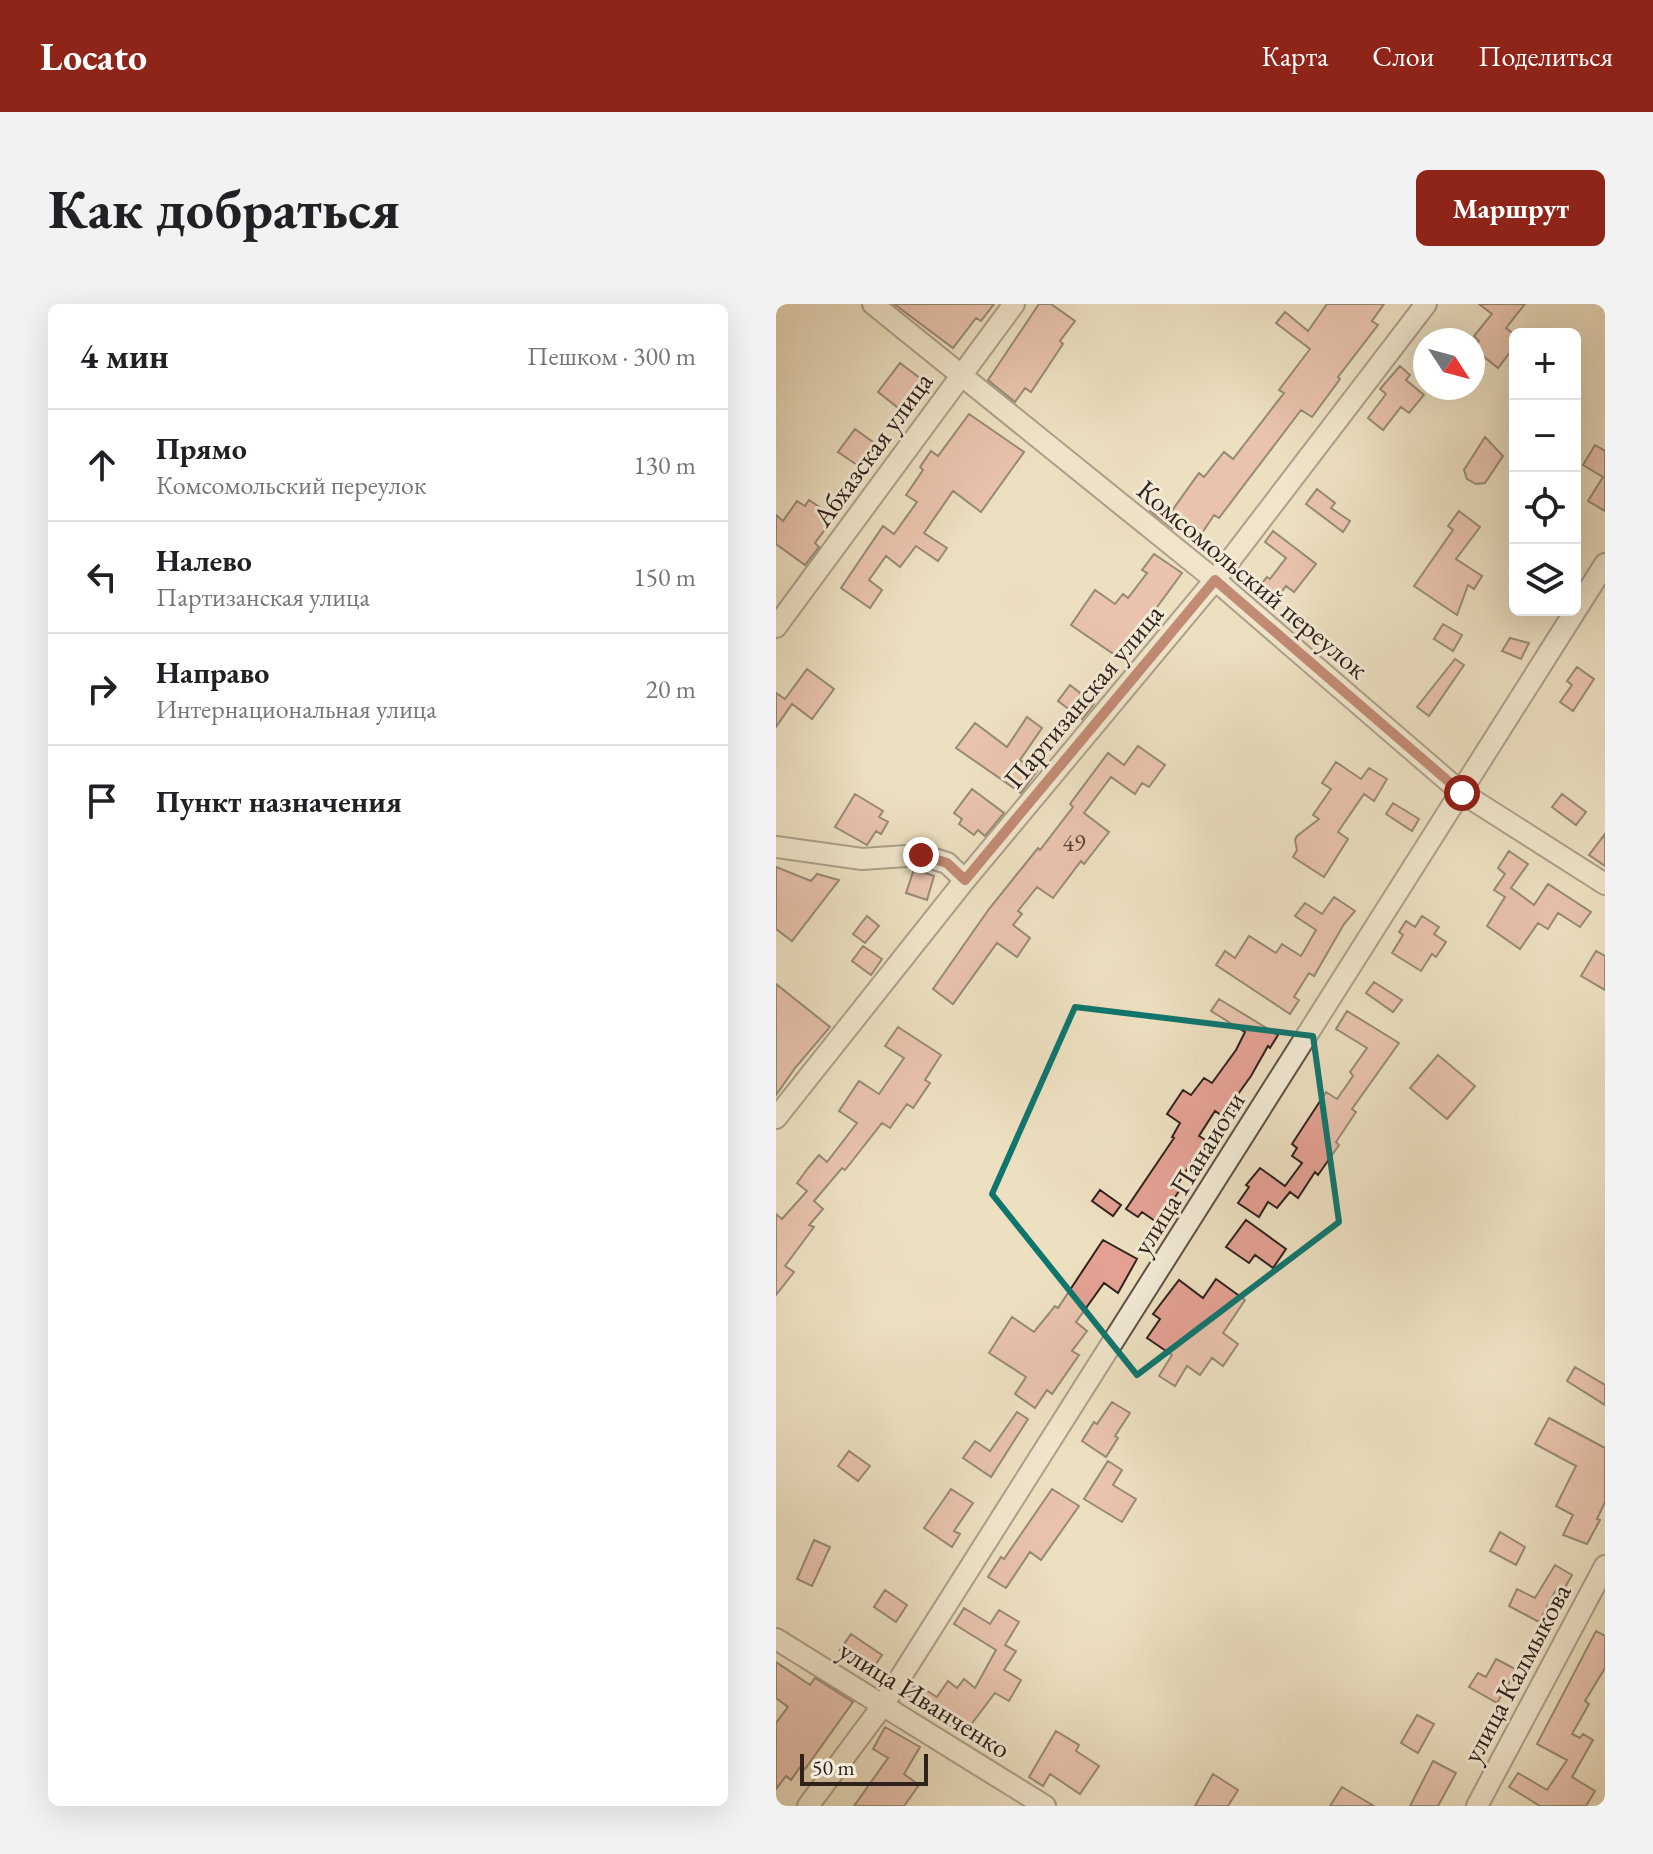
<!DOCTYPE html>
<html lang="ru">
<head>
<meta charset="utf-8">
<style>
  :root { --surface:#fff; --page:#f2f2f2; --text:#202124; --muted:#757577; --line:#e0e0e0; --accent:#8f2418 }
  body { margin:0; font-family:"EB Garamond",serif; background:var(--page); color:var(--text) }
  .controls { position:absolute; right:24px; top:24px; display:grid; overflow:hidden; border-radius:12px; box-shadow:0 8px 32px #0002 }
  .controls button { width:72px; height:72px; display:grid; place-items:center; padding:0; border:0; border-bottom:2px solid var(--line); background:var(--surface); color:var(--text); font:40px sans-serif }
  .compass { position:absolute; left:637px; top:24px; width:72px; height:72px; border-radius:50%; background:var(--surface); box-shadow:0 8px 32px #0002; rotate:126deg }
  .scale { position:absolute; left:24px; bottom:20px; width:128px; box-sizing:border-box; padding-left:8px; border:4px solid #2f221d; border-top:0; font-size:22px; line-height:28px; white-space:nowrap; color:#2f221d; -webkit-text-stroke:6px #f3ebd7; paint-order:stroke }
  .stop { position:absolute; width:24px; height:24px; margin:-18px; border:6px solid #8f2418; border-radius:50%; background:#fff }
  .stop.end { background:#8f2418; border-color:#fff; box-shadow:0 2px 8px #0008 }
  .list { margin:0; padding:0; list-style:none }
  h2 { display:flex; justify-content:space-between; align-items:center; height:104px; margin:0; padding:0 32px; font-size:34px }
  h2 small { font-size:26px; font-weight:400; color:var(--muted) }
  .list li { display:grid; grid-template-columns:52px 1fr auto; gap:24px; align-items:center; box-sizing:border-box; height:112px; padding:0 32px; border-top:2px solid var(--line) }
  .list b { display:block; font-size:30px; white-space:nowrap }
  .list p { margin:0; font-size:26px; white-space:nowrap; color:var(--muted) }
  .list em { font-size:26px; font-style:normal; color:var(--muted) }
  .icon { flex:none; width:44px; height:44px; fill:none; stroke:currentColor; stroke-width:2; stroke-linecap:round; stroke-linejoin:round }
  .map { position:relative; flex:none; width:829px; height:1502px; overflow:hidden; border-radius:12px }
  header { display:flex; align-items:center; gap:48px; box-sizing:border-box; height:112px; padding:0 40px; background:var(--accent); color:#fff }
  header strong { font-size:38px }
  nav { display:flex; gap:44px; margin-inline-start:auto; font-size:28px }
  .intro { display:flex; align-items:center; justify-content:space-between; box-sizing:border-box; height:192px; padding:0 48px }
  h1 { margin:0; font-size:56px }
  .button { padding:20px 36px; border-radius:12px; background:var(--accent); color:#fff; font-size:28px; font-weight:700 }
  main { display:flex; gap:48px; padding:0 48px }
  aside { flex:1; background:var(--surface); border-radius:12px; box-shadow:0 8px 32px #0002 }
  .map>svg:first-child { display:block }
  .building { fill:#e4a194; stroke:#2f221d; stroke-width:2 }
  .lines { fill:none; stroke-linecap:round; stroke-linejoin:round }
  .street-casing { stroke:#5e5246; stroke-width:24 }
  .street { stroke:#f3ebd7; stroke-width:20 }
  .route { stroke:#8f2418; stroke-width:10 }
  .marked { fill:none; stroke:#0f766e; stroke-width:6; stroke-linejoin:round }
  .labels { text-anchor:middle; dominant-baseline:central; stroke-width:6; stroke-linejoin:round; paint-order:stroke }
  .number-label { font-size:24px; fill:#5c423b }
  .street-label { font-size:28px; fill:#2f221d; stroke:#f3ebd7 }
</style>
</head>
<body>
<header>
<strong>Locato</strong>
<nav><a>Карта</a><a>Слои</a><a>Поделиться</a></nav>
</header>
<div class="intro"><h1>Как добраться</h1><a class="button">Маршрут</a></div>
<main>
<aside>
<h2>4 мин<small>Пешком · 300 m</small></h2>
<ul class="list">
<li><svg class="icon" aria-label="ahead" viewBox="0 0 24 24"><path d="M12 20V5M6 11l6-6 6 6"/></svg><div><b>Прямо</b><p>Комсомольский переулок</p></div><em>130 m</em></li>
<li><svg class="icon" aria-label="left" viewBox="0 0 24 24"><path d="M17 20v-9H6M10 6l-5 5 5 5"/></svg><div><b>Налево</b><p>Партизанская улица</p></div><em>150 m</em></li>
<li><svg class="icon" aria-label="right" viewBox="0 0 24 24"><path d="M7 20v-9h11M14 6l5 5-5 5"/></svg><div><b>Направо</b><p>Интернациональная улица</p></div><em>20 m</em></li>
<li><svg class="icon" aria-label="arrive" viewBox="0 0 24 24"><path d="M6 21V4h12l-3 4 3 4H6"/></svg><div><b>Пункт назначения</b></div></li>
</ul>
</aside>
<div class="map">
<svg width="829" height="1502" viewBox="0 0 829 1502">
  <rect width="100%" height="100%" fill="#ede0c1"/>
  <filter id="stains"><feTurbulence type="fractalNoise" baseFrequency=".0025" numOctaves="4"/><feColorMatrix values="0 0 0 0 .2 0 0 0 0 .09 0 0 0 0 .02 0 0 0 .5 -.17"/></filter>
  <radialGradient id="worn" r=".72"><stop offset=".6" stop-color="#630" stop-opacity="0"/><stop offset="1" stop-color="#630" stop-opacity=".3"/></radialGradient>
  <!-- building -->
  <path class="building" d="M118,0H218L205,17L200,14L177,44Z
    M263,0H275L299,17L284,37L287,40L255,88L249,84L239,98L212,76Z
    M551,0H608L596,17L602,21L562,73L564,75L536,113L525,106L443,214L438,211L420,238L398,223L397,225L374,207L382,197L395,208L423,169L428,173L448,148L457,155L508,89L503,86L534,45L500,19L509,8L532,27Z
    M703,0H749L730,24L739,31V42L722,64L697,44L703,37L698,32L716,10Z
    M124,59L153,81L130,110L102,88Z
    M624,62L634,71L630,76L648,91L633,109L625,103L607,126L592,114L610,90L604,85Z
    M193,110L248,148L205,208L177,187L148,229L171,244L162,257L140,242L124,263L110,252L93,276L106,286L94,304L65,284L107,222L118,230L141,198L130,191L147,166L144,163L155,147L162,152Z
    M79,125L108,146L100,156L90,149L81,161L62,148Z
    M709,133L727,152L709,179L700,180L691,175L688,166Z
    M819,141L829,147V207L812,197L827,173L807,161Z
    M541,185L559,199L555,204L574,217L567,228L530,200Z
    M33,196L48,206L43,213L53,220L39,239L43,243L29,261L0,240V211L7,217L21,197L29,202Z
    M683,207L704,223L680,255L706,272L698,285L692,281L681,311L638,282L677,226L672,222Z
    M497,227L540,260L518,288L510,282L496,300L479,287L491,273L494,275L510,254L489,238Z
    M378,250L406,269L368,321L365,319L342,353L295,321L319,286L339,300L347,290L352,294L371,269L366,266Z
    M667,320L686,331L677,347L658,335Z
    M734,334L753,339L745,355L726,347Z
    M679,355L688,361L653,412L641,403Z
    M801,363L818,375L797,407L784,398L796,381L791,377Z
    M31,365L58,385L36,415L16,400L0,423V389L9,395Z
    M294,381L318,400L306,415L282,397Z
    M251,413L266,424L244,456L261,467L245,489L180,444L199,419L231,443Z
    M362,442L389,461L373,483L366,479L359,490L335,473L308,509L333,528L308,560L305,557L277,594L261,583L242,607L246,610L237,621L254,634L241,653L221,639L177,700L157,685L213,605L262,544L264,546L297,503L294,500L332,449L348,461Z
    M560,458L585,475L593,464L611,475L598,497L588,490L562,528L572,535L548,573L517,553L521,546L519,536L521,532L543,515L537,511L555,485L546,479Z
    M196,485L228,509L209,532L202,526L198,531L183,520L186,515L178,509Z
    M79,490L107,507L103,513L112,518L105,530L100,527L91,541L59,523Z
    M786,490L810,508L800,521L776,503Z
    M617,499L643,515L636,527L610,510Z
    M829,530V562L813,551Z
    M733,547L752,560L735,584L758,601L772,580L815,608L804,623L782,609L772,625L762,619L744,645L711,622L729,593L718,586L729,570L722,564Z
    M0,563L35,577L41,570L63,576L16,637L0,625Z
    M138,565L158,572L151,596L130,589Z
    M558,593L579,607L568,620L538,672L533,669L518,693L523,696L514,710L440,661L449,647L459,654L473,632L500,649L506,640L525,652L540,626L519,612L529,599L546,610Z
    M91,612L103,622L89,639L77,630Z
    M646,612L663,623L658,630L670,638L660,653L656,650L645,667L616,649L627,631L623,628L630,617L639,623Z
    M87,642L106,655L95,671L76,657Z
    M820,647L829,652V686L805,672Z
    M598,678L626,696L617,708L590,689Z
    M0,680L54,723L19,764L0,791Z
    M443,695L502,731L494,744L492,742L475,772L455,800L460,804L452,816L439,807L423,832L433,838L423,855L419,853L401,881L405,884L382,919L366,908L362,913L350,905L398,834L396,833L404,819L391,810L407,786L415,791L428,774L436,779L460,746L469,728L435,707Z
    M571,707L623,739L576,805L580,808L560,838L563,841L542,871L539,868L522,894L514,888L501,904L492,898L483,913L462,899L473,883L470,881L484,864L509,882L526,859L516,852L521,844L516,840L550,788L561,795L577,772L574,768L591,744L560,725Z
    M122,723L165,751L149,776L154,779L137,804L131,800L114,824L106,819L69,866L66,864L38,897L47,905L33,921L38,923L9,962L18,968L0,991V910L6,915L31,887L21,879L32,864L43,851L51,858L81,819L63,807L83,777L103,790L128,754L109,742Z
    M662,751L699,782L671,815L634,784Z
    M324,886L345,901L337,912L316,897Z
    M470,916L510,945L497,964L479,951L473,959L450,943Z
    M327,936L361,955L342,989L328,979L300,1018L311,1027L296,1047L303,1051L276,1090L271,1086L259,1104L239,1090L250,1073L213,1049L236,1013L258,1028L279,1002L282,1004Z
    M440,975L469,996L447,1029L462,1040L447,1062L436,1054L424,1071L411,1062L399,1082L383,1072L396,1051L371,1034L384,1015L377,1010L403,976L427,994Z
    M799,1063L829,1081V1101L791,1077Z
    M336,1098L354,1109L339,1132L342,1134L330,1153L306,1137L318,1118L321,1120Z
    M241,1108L252,1115L215,1173L187,1154L199,1137L214,1147Z
    M773,1114L829,1144V1198L821,1215L824,1216L811,1240L787,1231L797,1211L780,1202L800,1162L759,1140Z
    M73,1147L94,1162L82,1177L62,1162Z
    M332,1157L346,1166L337,1181L360,1195L346,1218L308,1195Z
    M175,1185L197,1199L178,1227L184,1230L176,1243L148,1224Z
    M276,1185L303,1202L265,1256L254,1248L230,1284L212,1273L225,1253L228,1255Z
    M724,1228L749,1243L740,1261L714,1247Z
    M38,1236L54,1243L36,1282L21,1275Z
    M779,1261L796,1271L787,1287L781,1284L763,1318L733,1302L741,1285L759,1294Z
    M109,1286L131,1301L120,1318L98,1303Z
    M188,1304L214,1320L223,1306L243,1318L229,1341L240,1347L228,1366L245,1376L233,1397L219,1389L187,1431L131,1391L140,1380L161,1393L172,1377L181,1384L188,1375L199,1384L220,1346L178,1320Z
    M820,1327L829,1332V1364L809,1397L813,1400L796,1430L804,1434L807,1430L817,1436L796,1473L819,1487L810,1502H764L733,1483L742,1469L771,1486L791,1456L761,1440Z
    M75,1330L106,1351L96,1366L64,1346Z
    M720,1355L741,1366L721,1399L693,1383L702,1369L710,1373Z
    M0,1358L34,1381L39,1374L77,1398L29,1465L25,1462L15,1476L10,1472L0,1485V1419L12,1403L0,1394Z
    M641,1411L658,1420L642,1449L625,1439Z
    M109,1423L144,1443L128,1470L143,1481L128,1502H78L112,1454L97,1445Z
    M280,1427L303,1441L300,1447L323,1462L304,1490L274,1470L267,1482L253,1473Z
    M657,1457L680,1469L662,1502H634Z
    M437,1470L462,1486L452,1502H419Z
    M566,1483L598,1502H554Z"/>
  <g class="lines">
    <defs>
      <path id="street" d="M97,0L439,276L686,489L829,580
        M0,323L238,0
        M0,543L86,555L145,551L171,559L189,576
        M0,814L189,576L439,276L650,0
        M0,1335L269,1502
        M32,1502L107,1401L829,260
        M701,1502L829,1262"/>
    </defs>
    <!-- street casing -->
    <use href="#street" class="street-casing"/>
    <!-- street -->
    <use href="#street" class="street"/>
  </g>
  <g class="lines">
    <!-- route -->
    <path class="route" d="M145,551L171,559L189,576L439,276L686,489"/>
  </g>
  <!-- marked area -->
  <path d="M0 0H829V1502H0ZM299,703L537,732L563,918L361,1071L216,890Z" fill="#ede0c1" fill-opacity=".55" fill-rule="evenodd"/>
  <path class="marked" d="M299,703L537,732L563,918L361,1071L216,890Z"/>
  <g class="labels">
    <!-- number labels -->
    <g class="number-label">
      <text x="298" y="538">49</text>
    </g>
    <!-- street labels -->
    <g class="street-label">
      <text transform="translate(96 145) rotate(-54)">Абхазская улица</text>
      <text transform="translate(477 275) rotate(40)">Комсомольский переулок</text>
      <text transform="translate(307 392) rotate(-50)">Партизанская улица</text>
      <text transform="translate(412 869) rotate(-58)">улица Панаиоти</text>
      <text transform="translate(740 1369) rotate(-62)">улица Калмыкова</text>
      <text transform="translate(149 1395) rotate(32)">улица Иванченко</text>
    </g>
  </g>
  <rect width="100%" height="100%" filter="url(#stains)"/>
  <rect width="100%" height="100%" fill="url(#worn)"/>
</svg>
<div class="controls">
<button>+</button>
<button>−</button>
<button><svg class="icon" aria-label="locate" viewBox="0 0 24 24"><circle cx="12" cy="12" r="6"/><path d="M12 2v4M12 18v4M2 12h4M18 12h4"/></svg></button>
<button><svg class="icon" aria-label="layers" viewBox="0 0 24 24"><path d="M12 4l9 5-9 5-9-5zM3 14l9 5 9-5"/></svg></button>
</div>
<svg class="compass" viewBox="-18 -18 36 36"><path d="M0-13l5 13h-10z" fill="#e53935"/><path d="M0 13l5-13h-10z" fill="#757577"/></svg>
<div class="scale">50 m</div>
<div class="stop" style="left:686px;top:489px"></div>
<div class="stop end" style="left:145px;top:551px"></div>
</div>
</main>
</body>
</html>
